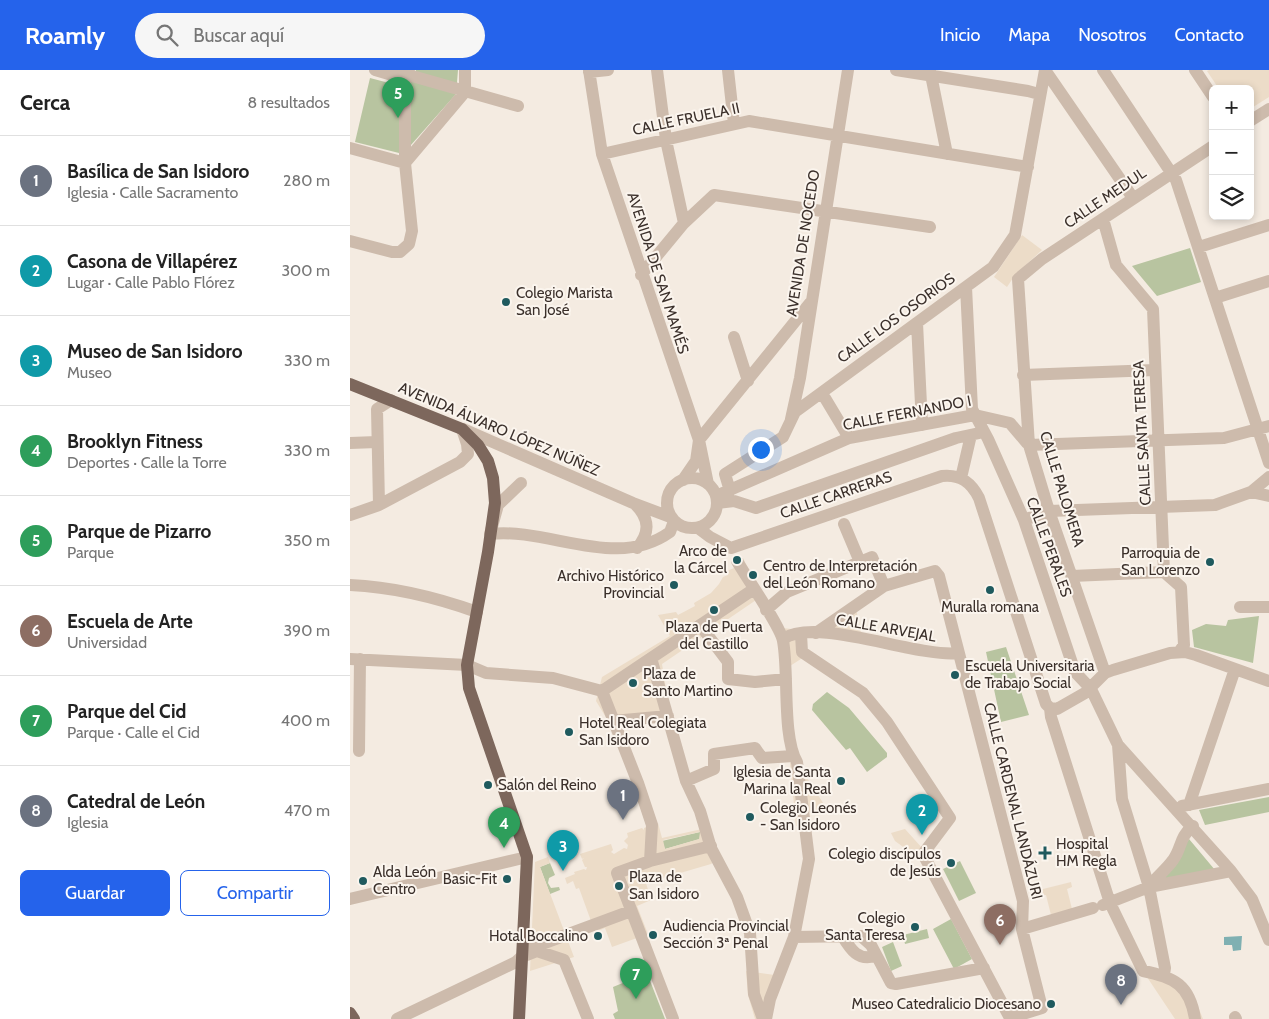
<!DOCTYPE html>
<html lang="es">
<head>
<meta charset="utf-8">
<style>
  :root { --surface:#fff; --page:#f6f6f6; --text:#222; --muted:#767676; --line:#e0e0e0; --accent:#2563eb }
  body { margin:0; font-family:Cabin,sans-serif; background:var(--page); color:var(--text) }
  .controls { position:absolute; right:15px; top:15px; display:grid; overflow:hidden; border-radius:8px; box-shadow:0 2px 8px #0003 }
  .controls button { width:45px; height:45px; display:grid; place-items:center; padding:0; border:0; border-bottom:1px solid var(--line); background:var(--surface); color:var(--text); font:25px sans-serif }
  .you { position:absolute; left:410px; top:379px; width:18px; height:18px; margin:-12px; border:4px solid #fff; border-radius:50%; background:#1a73e8; box-shadow:0 0 0 8px #1a73e833 }
  .badge { display:grid; place-items:center; width:32px; height:32px; border-radius:50%; background:var(--accent); color:#fff; font-size:16px; font-weight:700 }
  .pin { position:absolute; translate:-50% -41px; filter:drop-shadow(0 1px 2px #0008) }
  .pin::after { content:''; position:absolute; top:26px; width:18px; height:15px; background:inherit; clip-path:polygon(0 0,100% 0,50% 100%) }
  .list { margin:0; padding:0; list-style:none }
  h2 { display:flex; justify-content:space-between; align-items:center; height:65px; margin:0; padding:0 20px; font-size:21px }
  h2 small { font-size:16px; font-weight:400; color:var(--muted) }
  .list li { display:grid; grid-template-columns:32px 1fr auto; gap:15px; align-items:center; box-sizing:border-box; height:90px; padding:0 20px; border-top:1px solid var(--line) }
  .list b { display:block; font-size:19px; white-space:nowrap }
  .list p { margin:0; font-size:16px; white-space:nowrap; color:var(--muted) }
  .list em { font-size:16px; font-style:normal; color:var(--muted) }
  .actions { display:flex; gap:10px; padding:15px 20px }
  .actions a { flex:1; padding:11px 0; border:1px solid var(--accent); border-radius:8px; text-align:center; font-size:18px; color:var(--accent) }
  .actions .main { background:var(--accent); color:#fff }
  .icon { flex:none; width:28px; height:28px; fill:none; stroke:currentColor; stroke-width:2; stroke-linecap:round; stroke-linejoin:round }
  .map { position:relative; flex:none; width:919px; height:949px; overflow:hidden }
  header { display:flex; align-items:center; gap:30px; box-sizing:border-box; height:70px; padding:0 25px; background:var(--accent); color:#fff }
  header strong { font-size:24px }
  nav { display:flex; gap:28px; margin-inline-start:auto; font-size:18px }
  .search { width:350px; height:45px; background:var(--page); display:flex; align-items:center; gap:12px; box-sizing:border-box; padding:0 18px; border-radius:28px; color:var(--muted); font-size:19px }
  main { display:flex }
  aside { flex:1; background:var(--surface) }
  .map>svg:first-child { display:block }
  .green { fill:#b8c4a0 }
  .plaza { fill:#ecdcc8; fill-rule:evenodd }
  .water { fill:#7fb0b2 }
  .lines { fill:none; stroke-linecap:round; stroke-linejoin:round }
  .minor { stroke:#cdbbac; stroke-width:12 }
  .major { stroke:#7d675c; stroke-width:12 }
  .poi-dot { fill:#1f5a5e; stroke:#fbf5ee; stroke-width:2 }
  .labels { text-anchor:middle; dominant-baseline:central; stroke-width:4; stroke-linejoin:round; paint-order:stroke }
  .street-label { font-size:15px; fill:#3b302b; stroke:#fbf5ee }
  .poi-label { font-size:15px; fill:#3b302b; stroke:#fbf5ee; text-anchor:start }
</style>
</head>
<body>
<header>
<strong>Roamly</strong>
<div class="search"><svg class="icon" aria-label="search" viewBox="0 0 24 24"><circle cx="10" cy="10" r="6"/><path d="M15 15l6 6"/></svg>Buscar aquí</div>
<nav><a>Inicio</a><a>Mapa</a><a>Nosotros</a><a>Contacto</a></nav>
</header>
<main>
<aside>
<h2>Cerca<small>8 resultados</small></h2>
<ul class="list">
<li><span class="badge" style="background:#6b7280">1</span><div><b>Basílica de San Isidoro</b><p>Iglesia · Calle Sacramento</p></div><em>280 m</em></li>
<li><span class="badge" style="background:#0f9aa8">2</span><div><b>Casona de Villapérez</b><p>Lugar · Calle Pablo Flórez</p></div><em>300 m</em></li>
<li><span class="badge" style="background:#0f9aa8">3</span><div><b>Museo de San Isidoro</b><p>Museo</p></div><em>330 m</em></li>
<li><span class="badge" style="background:#2e9e5b">4</span><div><b>Brooklyn Fitness</b><p>Deportes · Calle la Torre</p></div><em>330 m</em></li>
<li><span class="badge" style="background:#2e9e5b">5</span><div><b>Parque de Pizarro</b><p>Parque</p></div><em>350 m</em></li>
<li><span class="badge" style="background:#8d6e63">6</span><div><b>Escuela de Arte</b><p>Universidad</p></div><em>390 m</em></li>
<li><span class="badge" style="background:#2e9e5b">7</span><div><b>Parque del Cid</b><p>Parque · Calle el Cid</p></div><em>400 m</em></li>
<li><span class="badge" style="background:#6b7280">8</span><div><b>Catedral de León</b><p>Iglesia</p></div><em>470 m</em></li>
</ul>
<div class="actions"><a class="main">Guardar</a><a>Compartir</a></div>
</aside>
<div class="map">
<svg width="919" height="949" viewBox="0 0 919 949">
  <rect width="100%" height="100%" fill="#f4ebe1"/>
  <!-- green -->
  <path class="green" d="M66,0H108L106,24L53,84L5,72L20,8L58,18Z
    M840,178L851,212L807,226L782,196Z
    M909,546L903,593L844,577L842,560L856,554L876,556L878,550Z
    M656,577L679,645L651,652L636,582Z
    M477,622L499,638L537,683V687L517,702L500,678L496,680L462,640L463,634Z
    M919,727V742L855,755L849,740Z
    M350,762V769L315,779L312,771Z
    M839,769L865,800L813,811Z
    M610,791L626,823L609,831L593,799Z
    M200,793L205,805L199,808L198,813L201,818L209,817L210,820L200,824L190,797Z
    M601,849L622,889L604,899L583,859Z
    M577,859L579,868L555,874L553,865Z
    M543,872L552,896L541,901L532,877Z
    M297,903L315,949H265L263,944L268,941L263,917Z"/>
  <!-- plaza -->
  <path class="plaza" d="M859,0H919V27L900,39V19H869L857,1Z
    M672,165L692,180L665,205L657,217L644,207Z
    M393,488L412,526L312,594L320,643L260,654L246,631L252,607L320,566L308,545L326,542L328,545L345,536L344,533L361,523L369,514L373,507L378,505L377,501L384,498L382,493Z
    M506,539L511,563L457,566L454,587L440,596L432,558L462,561Z
    M451,692L457,708L477,739L457,742L459,756H446L440,693Z
    M308,753L312,768L352,759L367,790L361,794L296,813L301,830L287,836L298,864L262,877L255,858L245,862L229,818L226,819L223,811L217,814L215,808L225,804L224,802L234,799L236,800L237,797H235L232,790L234,788L232,789L230,784L261,774L263,780L261,782L264,784L274,778L277,779L278,775L274,771L278,767L277,763L292,758L294,760V758ZM350,762L349,769L315,779L313,770Z
    M555,759L573,779V784L564,785L545,771L541,763Z
    M198,787L200,793L190,797L224,887L180,901L185,792Z
    M721,812L722,817L717,819L723,843L702,849L696,825L690,826L689,820Z
    M815,898L847,934L853,949H825L793,901Z
    M396,901L432,906L419,949H405L398,925Z"/>
  <!-- water -->
  <path class="water" d="M892,866L891,880L883,881L882,875H874V867Z"/>
  <g class="lines">
    <!-- minor -->
    <path class="minor" d="M25,0L42,5L55,4L168,36
      M239,0L252,84L349,370L346,391L333,410
      M307,0L316,70L334,153
      M378,0L384,54
      M546,0L678,21L689,24
      M580,0L597,84
      M695,0L783,128
      M753,0L826,110L919,393
      M845,0L863,27
      M239,2L258,0
      M115,22V0
      M900,51L919,39
      M0,78L55,93
      M252,84L399,51L678,97
      M55,93L115,22
      M753,149L766,195L803,239L814,502L831,517L834,575L829,582
      M0,171L42,182H50L59,174L62,161L55,93V4L59,0
      M849,177L919,155
      M291,205L334,153L364,125L580,157
      M616,217L622,339L638,369L674,450L725,602L741,619L768,675L772,729L799,817L815,898L814,905
      M865,228L919,211
      M567,253L572,355
      M384,267L398,311
      M673,305L805,300
      M472,323L499,368
      M441,349L450,308L498,0
      M113,359L283,433L320,447
      M0,373L27,372
      M679,375L874,368L919,356
      M317 433a25 25 0 1 1 50 0a25 25 0 1 1-50 0Z
      M611,408L621,365
      M171,413L148,435L140,464C199,457 266,501 320,462L324,451
      M358,414L349,370L460,233
      M380,421L375,404L433,367L445,342L643,197L665,165L695,0
      M901,422L919,426
      M366,426L499,368L625,345L660,353L677,373
      M367,433L384,431L406,438L606,368L634,362
      M285,434C300,449 300,463 287,478
      M29,435L27,339L41,330
      M0,445L29,435L110,392L118,384L117,374L112,359
      M674,450L699,441L865,435L901,422L919,407
      M494,454L510,492
      M348,458L360,467L381,478L592,406C610,404 621,412 629,428L696,634L700,638L701,647L760,833L793,901C824,907 840,915 845,949
      M387,491C396,507 431,557 433,571C439,602 432,667 447,692L459,789L444,867L420,929L416,949
      M722,506L814,502
      M0,515C45,517 85,527 127,542
      M890,537H919
      M416,540L437,522L522,487L534,516
      M350,555L378,592V609L405,612L436,609
      M466,563L534,516L585,501L589,506L673,831L672,859L692,938L660,948
      M451,564L452,582L513,623L537,652L600,748L573,784L660,948
      M433,569C467,546 566,588 609,583
      M301,588L336,711L350,741L361,778L387,827L400,863L404,924L413,949
      M0,589L117,595L136,603L203,608L252,621L288,713L302,755L300,791L267,803L323,949
      M755,603L699,441L679,375L668,209L692,189L863,76
      M252,621L404,519
      M700,638L707,639L735,623L755,603L763,600L820,583L835,582L846,585L919,611
      M263,651L318,646
      M768,675L881,801L902,829L919,870
      M9,681L10,589
      M336,711L364,699V684L405,678L412,688L443,686
      M839,735L885,599
      M832,736L919,719
      M843,756C829,767 832,778 823,790C816,800 806,807 799,817L881,801
      M300,791L361,776
      M0,829L177,787
      M753,835L799,817
      M672,859L743,838
      M444,867L511,866L521,875L541,913L546,914L634,898
      M493,867C501,880 508,891 525,886
      M177,885L187,881L214,890L238,949
      M885,947L886,949
      M47,949L166,892L181,878L281,841"/>
    <!-- major -->
    <path class="major" d="M0,314L112,359L128,375L138,391L143,408L145,433L138,482L117,595L119,618L177,787L169,949
      M0,943L4,949"/>
  </g>
  <!-- markers -->
  <g class="poi-dot">
    <circle cx="156" cy="232" r="5"/>
    <circle cx="387" cy="490" r="5"/>
    <circle cx="860" cy="492" r="5"/>
    <circle cx="403" cy="505" r="5"/>
    <circle cx="324" cy="515" r="5"/>
    <circle cx="640" cy="520" r="5"/>
    <circle cx="364" cy="540" r="5"/>
    <circle cx="605" cy="605" r="5"/>
    <circle cx="283" cy="613" r="5"/>
    <circle cx="219" cy="662" r="5"/>
    <circle cx="491" cy="711" r="5"/>
    <circle cx="138" cy="715" r="5"/>
    <circle cx="400" cy="747" r="5"/>
    <path d="M692.5 775.5h5v5h5v5h-5v5h-5v-5h-5v-5h5z"/>
    <circle cx="601" cy="793" r="5"/>
    <circle cx="157" cy="809" r="5"/>
    <circle cx="13" cy="811" r="5"/>
    <circle cx="269" cy="816" r="5"/>
    <circle cx="565" cy="857" r="5"/>
    <circle cx="303" cy="865" r="5"/>
    <circle cx="248" cy="866" r="5"/>
    <circle cx="701" cy="934" r="5"/>
  </g>
  <g class="labels">
    <!-- street labels -->
    <g class="street-label">
      <text transform="translate(336 49) rotate(-12)">CALLE FRUELA II</text>
      <text transform="translate(755 128) rotate(-34)">CALLE MEDUL</text>
      <text transform="translate(453 173) rotate(-81)">AVENIDA DE NOCEDO</text>
      <text transform="translate(308 203) rotate(72)">AVENIDA DE SAN MAMÉS</text>
      <text transform="translate(546 248) rotate(-36)">CALLE LOS OSORIOS</text>
      <text transform="translate(557 343) rotate(-11)">CALLE FERNANDO I</text>
      <text transform="translate(149 359) rotate(23)">AVENIDA ÁLVARO LÓPEZ NÚÑEZ</text>
      <text transform="translate(792 363) rotate(-93)">CALLE SANTA TERESA</text>
      <text transform="translate(712 419) rotate(73)">CALLE PALOMERA</text>
      <text transform="translate(486 425) rotate(-19)">CALLE CARRERAS</text>
      <text transform="translate(699 477) rotate(70)">CALLE PERALES</text>
      <text transform="translate(536 558) rotate(10)">CALLE ARVEJAL</text>
      <text transform="translate(663 731) rotate(76)">CALLE CARDENAL LANDÁZURI</text>
    </g>
    <!-- poi labels -->
    <g class="poi-label">
      <text x="166" y="223">Colegio Marista<tspan x="166" dy="17">San José</tspan></text>
      <text x="377" y="481" text-anchor="end">Arco de<tspan x="377" dy="17">la Cárcel</tspan></text>
      <text x="850" y="483" text-anchor="end">Parroquia de<tspan x="850" dy="17">San Lorenzo</tspan></text>
      <text x="413" y="496">Centro de Interpretación<tspan x="413" dy="17">del León Romano</tspan></text>
      <text x="314" y="506" text-anchor="end">Archivo Histórico<tspan x="314" dy="17">Provincial</tspan></text>
      <text x="640" y="537" text-anchor="middle">Muralla romana</text>
      <text x="364" y="557" text-anchor="middle">Plaza de Puerta<tspan x="364" dy="17">del Castillo</tspan></text>
      <text x="615" y="596">Escuela Universitaria<tspan x="615" dy="17">de Trabajo Social</tspan></text>
      <text x="293" y="604">Plaza de<tspan x="293" dy="17">Santo Martino</tspan></text>
      <text x="229" y="653">Hotel Real Colegiata<tspan x="229" dy="17">San Isidoro</tspan></text>
      <text x="481" y="702" text-anchor="end">Iglesia de Santa<tspan x="481" dy="17">Marina la Real</tspan></text>
      <text x="148" y="715">Salón del Reino</text>
      <text x="410" y="738">Colegio Leonés<tspan x="410" dy="17">- San Isidoro</tspan></text>
      <text x="706" y="774">Hospital<tspan x="706" dy="17">HM Regla</tspan></text>
      <text x="591" y="784" text-anchor="end">Colegio discípulos<tspan x="591" dy="17">de Jesús</tspan></text>
      <text x="23" y="802">Alda León<tspan x="23" dy="17">Centro</tspan></text>
      <text x="279" y="807">Plaza de<tspan x="279" dy="17">San Isidoro</tspan></text>
      <text x="147" y="809" text-anchor="end">Basic-Fit</text>
      <text x="555" y="848" text-anchor="end">Colegio<tspan x="555" dy="17">Santa Teresa</tspan></text>
      <text x="313" y="856">Audiencia Provincial<tspan x="313" dy="17">Sección 3ª Penal</tspan></text>
      <text x="238" y="866" text-anchor="end">Hotal Boccalino</text>
      <text x="691" y="934" text-anchor="end">Museo Catedralicio Diocesano</text>
    </g>
  </g>
</svg>
<div class="controls">
<button>+</button>
<button>−</button>
<button><svg class="icon" aria-label="layers" viewBox="0 0 24 24"><path d="M12 4l9 5-9 5-9-5zM3 14l9 5 9-5"/></svg></button>
</div>
<div class="you"></div>
<div class="pin badge" style="left:273px;top:750px;background:#6b7280">1</div>
<div class="pin badge" style="left:572px;top:765px;background:#0f9aa8">2</div>
<div class="pin badge" style="left:213px;top:801px;background:#0f9aa8">3</div>
<div class="pin badge" style="left:154px;top:778px;background:#2e9e5b">4</div>
<div class="pin badge" style="left:48px;top:48px;background:#2e9e5b">5</div>
<div class="pin badge" style="left:650px;top:875px;background:#8d6e63">6</div>
<div class="pin badge" style="left:286px;top:929px;background:#2e9e5b">7</div>
<div class="pin badge" style="left:771px;top:935px;background:#6b7280">8</div>
</div>
</main>
</body>
</html>
